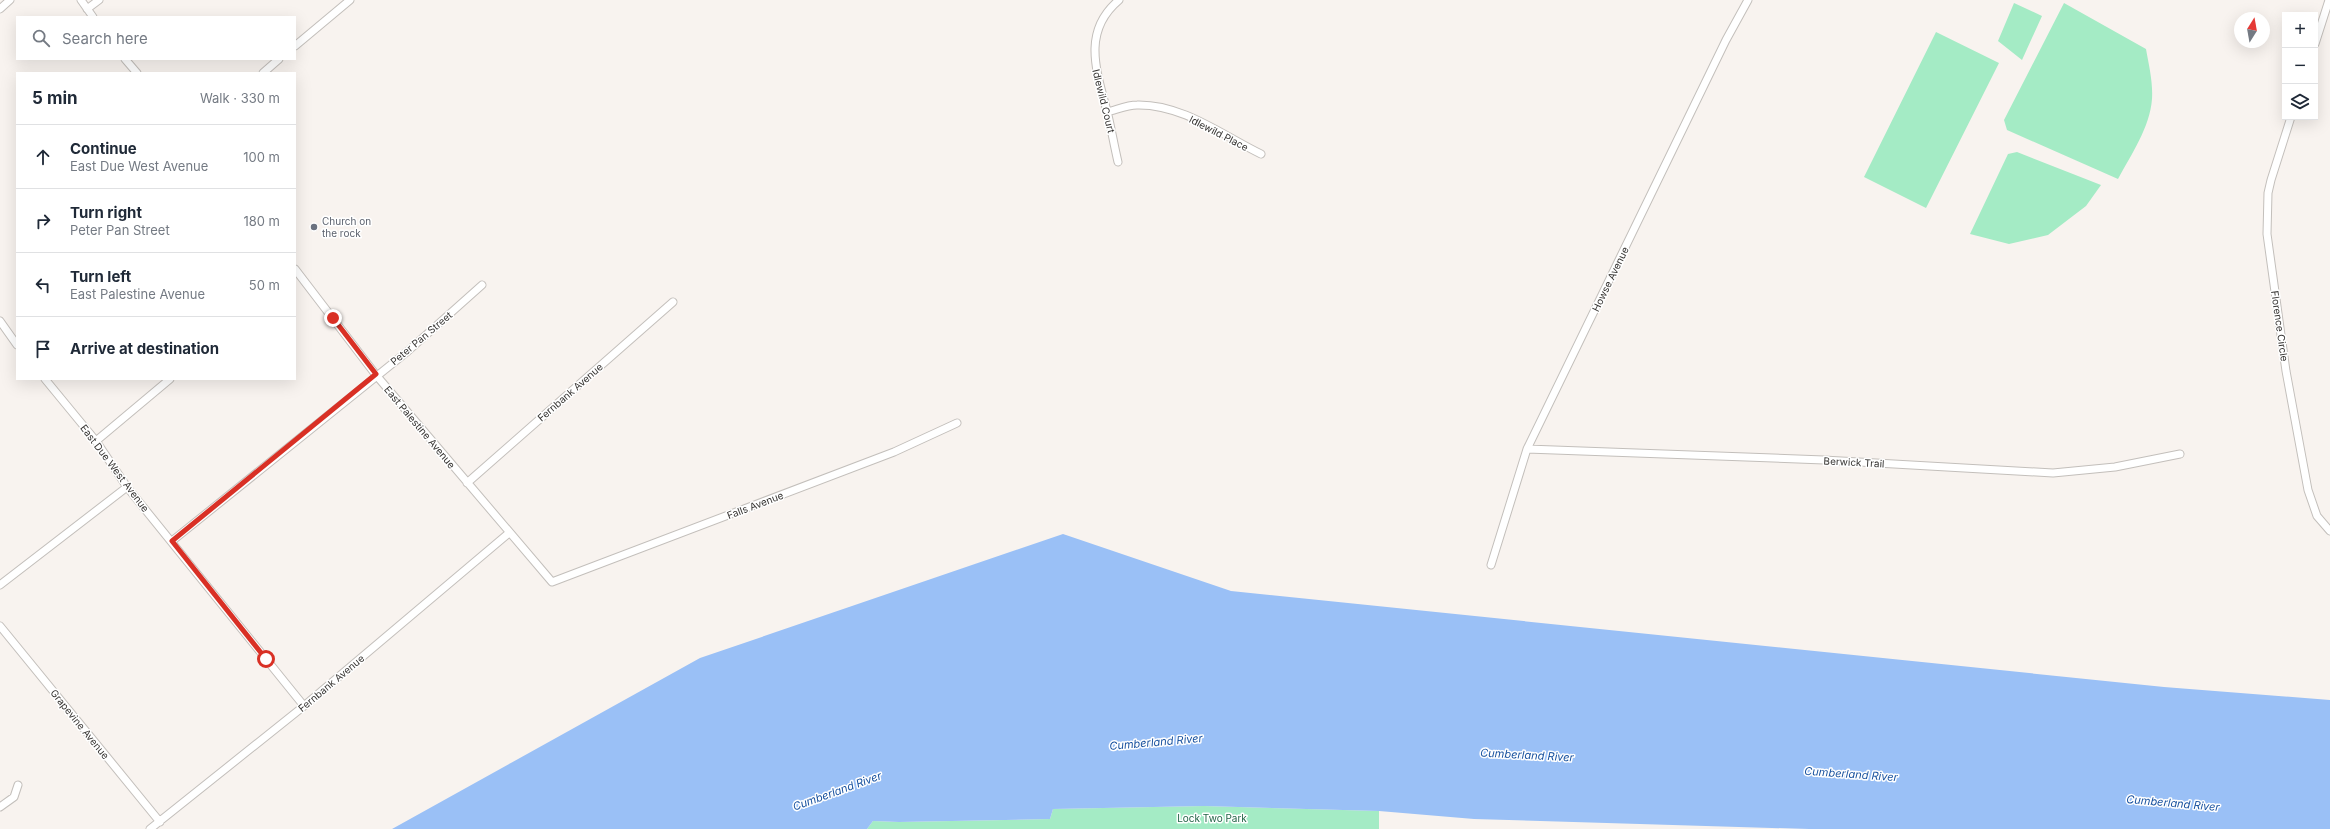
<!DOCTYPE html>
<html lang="en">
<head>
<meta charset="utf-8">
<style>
  :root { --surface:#fff; --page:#f6f6f7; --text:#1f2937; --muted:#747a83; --line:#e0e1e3 }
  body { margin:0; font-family:Inter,sans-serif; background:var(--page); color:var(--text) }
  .controls { position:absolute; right:12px; top:12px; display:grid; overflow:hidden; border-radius:0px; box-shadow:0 4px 16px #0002 }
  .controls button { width:36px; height:36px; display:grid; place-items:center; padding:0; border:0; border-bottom:1px solid var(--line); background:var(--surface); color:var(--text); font:20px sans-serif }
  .compass { position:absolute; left:2234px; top:12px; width:36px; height:36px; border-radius:50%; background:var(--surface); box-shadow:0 4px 16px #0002; rotate:11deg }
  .stop { position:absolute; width:12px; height:12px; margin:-9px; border:3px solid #d93025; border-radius:50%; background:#fff }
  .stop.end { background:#d93025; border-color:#fff; box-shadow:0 1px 4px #0008 }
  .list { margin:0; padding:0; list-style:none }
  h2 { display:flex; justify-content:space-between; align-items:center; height:52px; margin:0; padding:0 16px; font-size:17px }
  h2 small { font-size:13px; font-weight:400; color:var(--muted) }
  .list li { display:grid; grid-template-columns:26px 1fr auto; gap:12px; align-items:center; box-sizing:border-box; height:64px; padding:0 16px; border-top:1px solid var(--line) }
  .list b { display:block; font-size:15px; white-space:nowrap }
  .list p { margin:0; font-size:13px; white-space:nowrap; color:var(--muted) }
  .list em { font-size:13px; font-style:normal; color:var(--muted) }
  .icon { flex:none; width:22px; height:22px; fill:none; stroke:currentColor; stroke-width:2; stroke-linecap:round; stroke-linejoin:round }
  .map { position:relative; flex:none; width:2330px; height:829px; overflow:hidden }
  .search { position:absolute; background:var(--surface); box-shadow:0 4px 16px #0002; left:16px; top:16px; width:280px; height:44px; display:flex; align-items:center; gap:10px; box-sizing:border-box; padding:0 14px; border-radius:0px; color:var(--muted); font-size:15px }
  .panel { position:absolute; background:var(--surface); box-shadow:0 4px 16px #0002; left:16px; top:72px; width:280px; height:308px; border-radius:0px }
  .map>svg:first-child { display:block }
  .green { fill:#a4ebc5 }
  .water { fill:#9ac0f6 }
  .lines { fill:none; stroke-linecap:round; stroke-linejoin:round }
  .street-casing { stroke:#c3bfbb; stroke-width:9 }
  .street { stroke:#fff; stroke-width:7 }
  .route { stroke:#d93025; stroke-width:5 }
  .worship-dot { fill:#6b7280; stroke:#fff; stroke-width:1.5 }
  .labels { text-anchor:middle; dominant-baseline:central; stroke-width:3; stroke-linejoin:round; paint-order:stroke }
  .street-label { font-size:10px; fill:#363432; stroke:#fff }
  .worship-label { font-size:10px; fill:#5b616d; stroke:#fff; text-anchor:start }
  .park-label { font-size:10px; fill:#226446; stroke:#fff }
  .water-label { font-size:11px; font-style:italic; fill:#16509e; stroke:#fff }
</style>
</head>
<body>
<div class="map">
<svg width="2330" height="829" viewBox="0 0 2330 829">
  <rect width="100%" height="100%" fill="#f8f3ef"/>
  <!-- green -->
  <path class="green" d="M2014,3L2042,16L2022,60L1998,41Z
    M2064,3L2146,49C2149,66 2153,82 2152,99C2150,127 2131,155 2118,179L2007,130L2004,120Z
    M1936,32L1999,63L1926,208L1864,177Z
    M2017,152L2101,185L2086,206L2048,235L2009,244L1970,234L2008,154Z
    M1204,806L1379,811V829H867L873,821L899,822L1050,819L1053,809Z"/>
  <!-- water -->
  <path class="water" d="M1063,534L1231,591L2164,687L2330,700V829H1809L1474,819L1379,811L1204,806L1053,809L1050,819L899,822L873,821L867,829H392L700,658Z"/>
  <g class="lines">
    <defs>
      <path id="street" d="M81,0L93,17
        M0,9L10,0
        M87,9L99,0
        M2315,44L2329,0
        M295,46L350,0
        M125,59L137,73
        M263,73L279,59
        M1107,112C1116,110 1127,105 1137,105C1182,104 1222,135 1261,154
        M2291,117L2271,180L2268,193L2267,234L2286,371L2308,490L2317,516L2330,531
        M1118,162C1114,145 1111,127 1107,111C1096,70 1082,31 1119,0
        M295,269L376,375L552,582L894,452L957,423
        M0,321L17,345
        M45,379L96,441L127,487L304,706
        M96,441L170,379
        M1527,449L1824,460L2053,473L2115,467L2180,454
        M467,483L673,302
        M172,541L408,351L482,285
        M1491,565L1527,449L1726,40L1748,0
        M0,585L127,487
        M0,626L160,822
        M0,807L14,797L18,785
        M150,829L304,706L509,533"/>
    </defs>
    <!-- street casing -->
    <use href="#street" class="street-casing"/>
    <!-- street -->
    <use href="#street" class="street"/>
  </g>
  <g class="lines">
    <!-- route -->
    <path class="route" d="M266,659L172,541L376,374L333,318"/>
  </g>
  <!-- markers -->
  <circle class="worship-dot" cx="314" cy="227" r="4"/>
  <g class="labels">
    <!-- street labels -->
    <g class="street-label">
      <text transform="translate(1104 101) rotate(76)">Idlewild Court</text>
      <text transform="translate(1219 133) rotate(27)">Idlewild Place</text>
      <text transform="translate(1610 279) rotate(-64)">Howse Avenue</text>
      <text transform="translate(2280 326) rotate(82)">Florence Circle</text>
      <text transform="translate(421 338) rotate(-40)">Peter Pan Street</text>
      <text transform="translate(570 392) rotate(-41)">Fernbank Avenue</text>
      <text transform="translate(420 427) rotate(50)">East Palestine Avenue</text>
      <text transform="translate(1854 462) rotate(3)">Berwick Trail</text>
      <text transform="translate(115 468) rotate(53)">East Due West Avenue</text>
      <text transform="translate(755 505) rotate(-21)">Falls Avenue</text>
      <text transform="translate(331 683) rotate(-40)">Fernbank Avenue</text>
      <text transform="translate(80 724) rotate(51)">Grapevine Avenue</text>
    </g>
    <!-- worship labels -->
    <g class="worship-label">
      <text x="322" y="221">Church on<tspan x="322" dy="12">the rock</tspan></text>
    </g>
    <!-- park labels -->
    <g class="park-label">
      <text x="1212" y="818">Lock Two Park</text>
    </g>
    <!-- water labels -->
    <g class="water-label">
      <text transform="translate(1156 742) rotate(-5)">Cumberland River</text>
      <text transform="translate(1527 755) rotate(3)">Cumberland River</text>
      <text transform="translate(1851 774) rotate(4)">Cumberland River</text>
      <text transform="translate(837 791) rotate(-20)">Cumberland River</text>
      <text transform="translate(2173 803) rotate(5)">Cumberland River</text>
    </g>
  </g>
</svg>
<div class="controls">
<button>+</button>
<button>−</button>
<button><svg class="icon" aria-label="layers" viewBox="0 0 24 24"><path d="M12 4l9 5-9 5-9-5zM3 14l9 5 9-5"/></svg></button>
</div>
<svg class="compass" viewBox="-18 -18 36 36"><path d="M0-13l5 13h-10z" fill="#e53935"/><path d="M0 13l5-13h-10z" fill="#747a83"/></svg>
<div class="stop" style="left:266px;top:659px"></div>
<div class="stop end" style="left:333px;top:318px"></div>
<div class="search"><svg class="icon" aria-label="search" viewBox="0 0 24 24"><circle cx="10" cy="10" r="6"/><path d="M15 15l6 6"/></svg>Search here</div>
<section class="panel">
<h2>5 min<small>Walk · 330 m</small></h2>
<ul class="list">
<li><svg class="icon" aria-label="ahead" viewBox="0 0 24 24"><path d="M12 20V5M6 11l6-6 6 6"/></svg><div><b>Continue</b><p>East Due West Avenue</p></div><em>100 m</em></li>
<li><svg class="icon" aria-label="right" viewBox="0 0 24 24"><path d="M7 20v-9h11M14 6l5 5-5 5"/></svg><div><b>Turn right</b><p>Peter Pan Street</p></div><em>180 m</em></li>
<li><svg class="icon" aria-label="left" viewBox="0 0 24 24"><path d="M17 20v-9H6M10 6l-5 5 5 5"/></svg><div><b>Turn left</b><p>East Palestine Avenue</p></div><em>50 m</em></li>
<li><svg class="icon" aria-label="arrive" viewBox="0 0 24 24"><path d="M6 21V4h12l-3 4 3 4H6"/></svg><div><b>Arrive at destination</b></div></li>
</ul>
</section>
</div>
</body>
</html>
